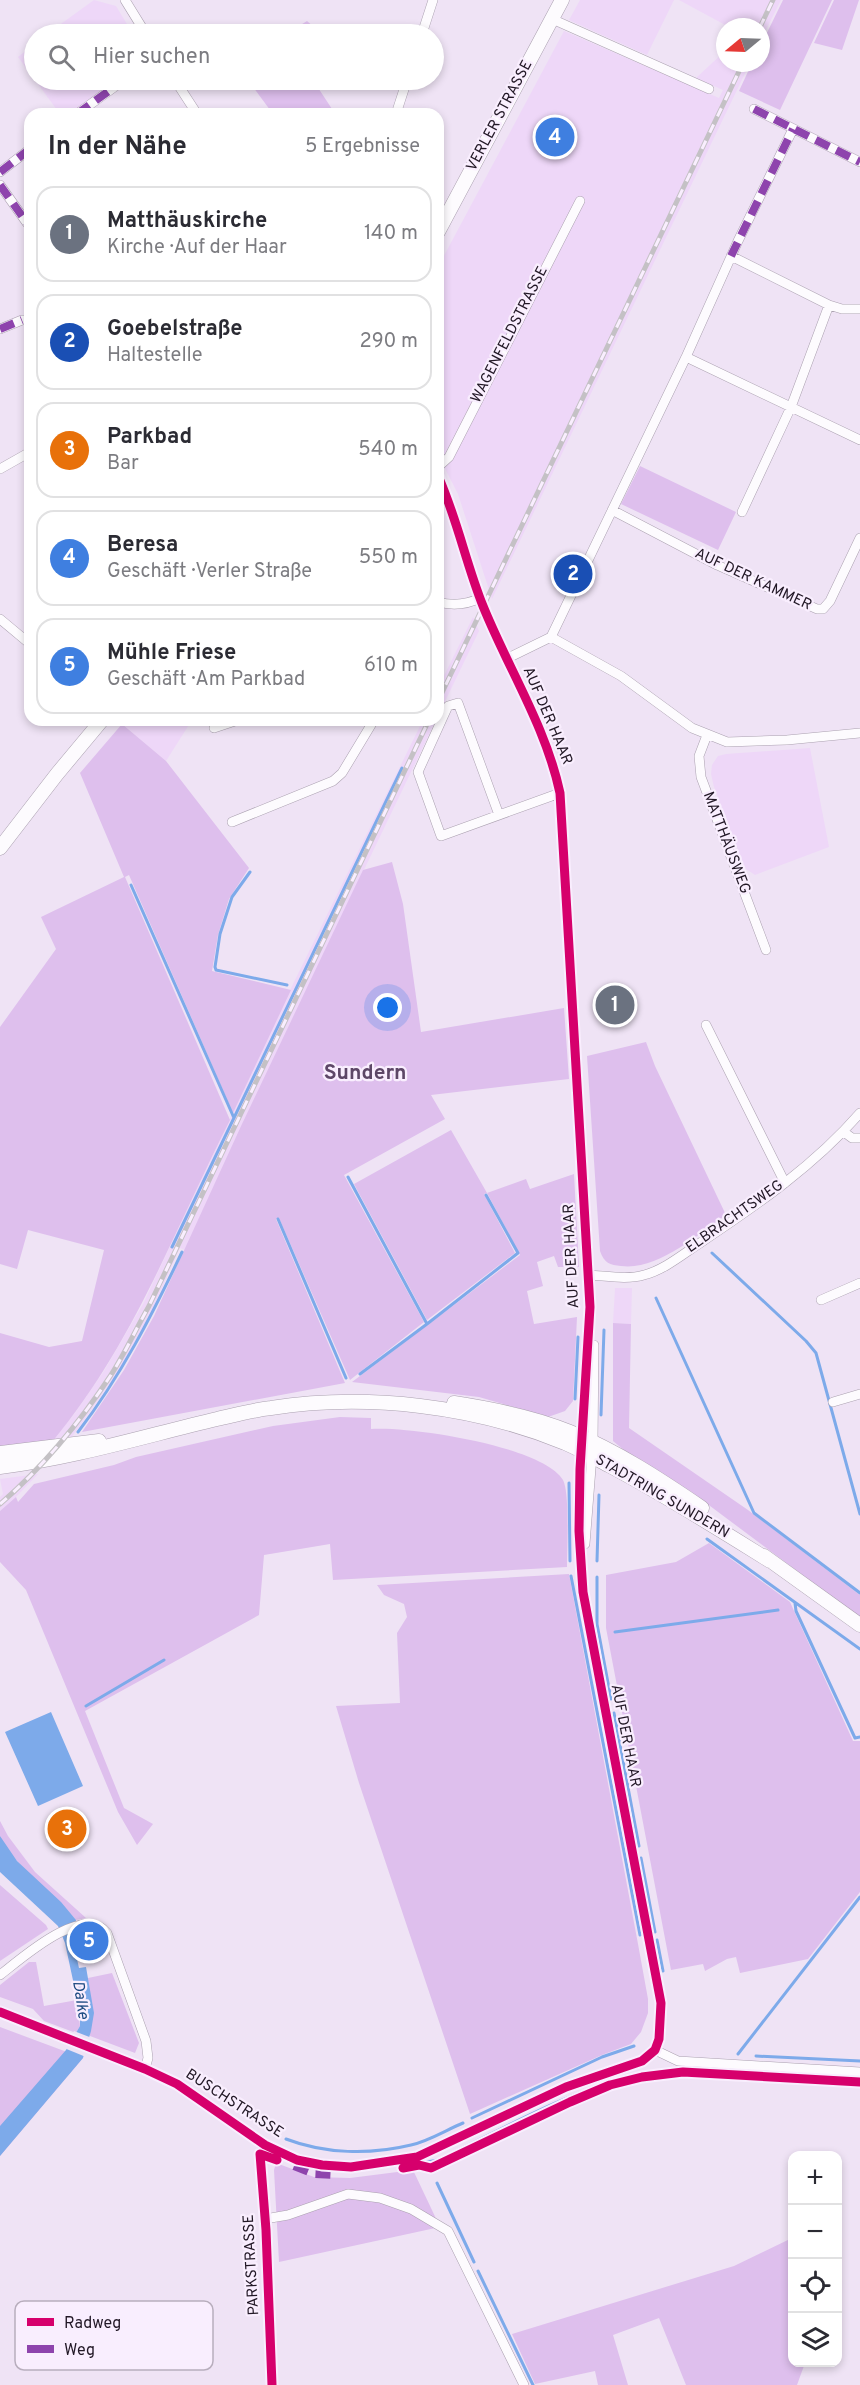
<!DOCTYPE html>
<html lang="de">
<head>
<meta charset="utf-8">
<style>
  :root { --surface:#fff; --page:#f7f7f7; --text:#2b2b33; --muted:#7c7c81; --line:#e1e1e2; --accent:#d93025 }
  body { margin:0; font-family:Overpass,sans-serif; background:var(--page); color:var(--text) }
  .controls { position:absolute; right:18px; bottom:18px; display:grid; overflow:hidden; border-radius:12px; box-shadow:0 3px 9px #0003 }
  .controls button { width:54px; height:54px; display:grid; place-items:center; padding:0; border:0; border-bottom:2px solid var(--line); background:var(--surface); color:var(--text); font:30px sans-serif }
  .compass { position:absolute; left:716px; top:18px; width:54px; height:54px; border-radius:50%; background:var(--surface); box-shadow:0 3px 9px #0003; rotate:251deg }
  .you { position:absolute; left:388px; top:1008px; width:21px; height:21px; margin:-15px; border:4px solid #fff; border-radius:50%; background:#1a73e8; box-shadow:0 0 0 9px #1a73e833 }
  .badge { display:grid; place-items:center; width:39px; height:39px; border-radius:50%; background:var(--accent); color:#fff; font-size:20px; font-weight:700 }
  .pin { position:absolute; translate:-50% -50%; border:3px solid #fff; box-shadow:0 2px 6px #0006 }
  .list { margin:0; padding:0; list-style:none }
  h2 { display:flex; justify-content:space-between; align-items:center; height:78px; margin:0; padding:0 24px; font-size:26px }
  h2 small { font-size:20px; font-weight:400; color:var(--muted) }
  .list li { display:grid; grid-template-columns:39px 1fr auto; gap:18px; align-items:center; box-sizing:border-box; height:96px; margin:0 12px 12px; padding:0 12px; border:2px solid var(--line); border-radius:18px }
  .list b { display:block; font-size:22px; white-space:nowrap }
  .list p { margin:0; font-size:20px; white-space:nowrap; color:var(--muted) }
  .list em { font-size:20px; font-style:normal; color:var(--muted) }
  .icon { flex:none; width:33px; height:33px; fill:none; stroke:currentColor; stroke-width:2; stroke-linecap:round; stroke-linejoin:round }
  .map { position:relative; flex:none; width:860px; height:2385px; overflow:hidden }
  .search { position:absolute; background:var(--surface); box-shadow:0 3px 9px #0003; left:24px; top:24px; width:420px; height:66px; display:flex; align-items:center; gap:15px; box-sizing:border-box; padding:0 21px; border-radius:33px; color:var(--muted); font-size:22px }
  .panel { position:absolute; background:var(--surface); box-shadow:0 3px 9px #0003; left:24px; top:108px; width:420px; height:618px; border-radius:18px }
  .map>svg:first-child { display:block }
  .built { fill:#eed7f8 }
  .green { fill:#debfed }
  .water { fill:#7daaea }
  .pier { fill:#efe3f5 }
  .lines { fill:none; stroke-linecap:round; stroke-linejoin:round }
  .stream { stroke:#7daaea; stroke-width:3 }
  .street-casing { stroke:#aba1b0; stroke-width:10 }
  .secondary-casing { stroke:#aba1b0; stroke-width:15 }
  .street { stroke:#fdfbfe; stroke-width:9 }
  .secondary { stroke:#fdfbfe; stroke-width:14 }
  .rail-casing { stroke:#c4c1c5; stroke-width:5 }
  .rail { stroke:#f9eefe; stroke-width:3; stroke-dasharray:9; stroke-linecap:butt }
  .quiet { stroke:#8e44ad; stroke-width:8; stroke-dasharray:15 8; stroke-linecap:butt }
  .cycleway-casing { stroke:#f9eefe; stroke-width:13 }
  .cycleway { stroke:#d6006c; stroke-width:9 }
  .labels { text-anchor:middle; dominant-baseline:central; stroke-width:4.5; stroke-linejoin:round; paint-order:stroke }
  .street-label { font-size:15px; fill:#221826; stroke:#f9eefe }
  .water-label { font-size:16px; font-style:italic; fill:#1b4980; stroke:#f9eefe }
  .district-label { font-size:21px; font-weight:bold; fill:#5d4667; stroke:#f9eefe }
  .key { fill:#f9eefe; stroke:#b8aebd; stroke-width:1.5 }
  .key-label { font-size:16px; fill:#221826 }
</style>
</head>
<body>
<div class="map">
<svg width="860" height="2385" viewBox="0 0 860 2385">
  <rect width="100%" height="100%" fill="#efe3f5"/>
  <!-- built -->
  <path class="built" d="M94,0L116,6L133,34H47Z
    M580,0H674L647,55L569,20Z
    M679,0H781L761,40V27H729Z
    M564,31L719,98L723,90L696,78L725,51V63H750L492,599L458,494L438,455V267Z
    M34,44V79L18,57Z
    M35,80H117L71,114H60Z
    M473,617L479,631L438,716V688Z
    M125,720H192L166,761L122,724Z
    M423,720H436L241,1126L185,1250L180,1248L153,1308L121,1368L69,1441L52,1442L75,1413L104,1371L143,1304L293,984Z
    M810,748L829,847L755,875L746,869L743,863L714,787L711,774L712,765L718,756L726,754Z
    M615,1288H632L631,1324L613,1323Z
    M38,1474L16,1497L0,1511V1497L3,1494L0,1479Z"/>
  <!-- green -->
  <path class="green" d="M783,0H832L780,110L739,91L752,63H761V45Z
    M834,0H859L842,50L814,43Z
    M307,21L322,34H286Z
    M248,80H313L332,109L325,114H273Z
    M640,466L736,512L718,550L621,504Z
    M122,724L166,761L249,868L229,899L218,935L212,971L291,990L233,1113L129,875L125,877L230,1120C173,1233 134,1343 52,1442L0,1447V1333L49,1347L82,1341L104,1250L28,1230L17,1269L0,1264V1027L56,949L41,917L124,877L80,773Z
    M392,862L403,904L421,1032L564,1008L569,1079L431,1095L445,1119L344,1175L424,1322L350,1380L279,1218L276,1219L345,1383L82,1432L124,1370L154,1316L241,1126L363,870Z
    M646,1042L655,1066L726,1215C697,1235 657,1271 621,1266C610,1265 604,1263 600,1251L587,1056Z
    M451,1130L487,1193L526,1179L530,1189L574,1174L579,1267H558L554,1256L537,1262L543,1286L527,1291L534,1324L577,1317L573,1401L565,1411L548,1417L479,1397L352,1382L520,1255L487,1193L484,1194L515,1253L427,1320L354,1184Z
    M613,1323L631,1324L629,1428L748,1510L860,1595V1618L690,1491L631,1456L613,1441Z
    M340,1417L371,1418V1429C409,1426 543,1446 563,1480C570,1493 567,1549 567,1567L333,1580L330,1544L264,1555L259,1615L85,1711L124,1808L153,1824L137,1845L118,1812L26,1590L0,1562V1511L16,1497L18,1502L34,1484L114,1465L136,1457L273,1426Z
    M709,1543L790,1602L853,1741H860V1892L808,1959L740,1973L736,1957L727,1959L705,1971L703,1964L671,1970L606,1628V1575L676,1562Z
    M569,1574L638,1944L648,1999V2013L641,2032L631,2044L602,2055L470,2114L359,1783L336,1706L400,1703L397,1633L407,1617L404,1604L384,1595L377,1585Z
    M0,1821L8,1836L35,1872L86,1918L76,1920C59,1900 6,1857 0,1836C0,1832 0,1826 0,1821Z
    M0,1885L46,1925L48,1929L0,1961Z
    M29,1962H36L44,2006L77,2000L80,2026L76,2033L44,2021L33,2009L0,1997V1985Z
    M112,1973L139,2043L135,2053L90,2036L88,1978Z
    M0,2027L83,2058L0,2156Z
    M276,2163L314,2177L350,2178L413,2170L440,2227L279,2262L274,2170Z
    M792,2238V2362L805,2363L797,2385H686L659,2318L613,2335L628,2385H598L595,2371L535,2384L512,2334L734,2266Z"/>
  <!-- water -->
  <path class="water" d="M51,1712L83,1786L38,1806L5,1732Z
    M0,1836L17,1861L61,1902L76,1920L73,1941L79,1968L86,1967L94,2013L91,2031L83,2058L0,2156V2126L66,2050L80,2026V2013L65,1943L58,1926L0,1872Z"/>
  <!-- pier -->
  <path class="pier" d="M74,2031L92,2038L86,2057L64,2048Z"/>
  <g class="lines">
    <!-- stream -->
    <path class="stream" d="M250,872L232,897L220,934L215,967L216,970L287,985
      M131,885L234,1118
      M348,1177L427,1324L360,1374
      M278,1219L346,1378
      M172,1247L402,768
      M712,1253L806,1341L816,1353L860,1514
      M656,1298L754,1513L860,1593
      M427,1324L518,1253L486,1195
      M575,1399L578,1337
      M601,1415L604,1330
      M78,1432C121,1376 152,1315 182,1252
      M569,1483L570,1561
      M707,1539L860,1649
      M597,1561L599,1495
      M571,1576L640,1935
      M597,1577V1624L611,1699
      M795,1603L796,1611L855,1738L860,1737
      M615,1632L778,1610
      M86,1706L164,1660
      M614,1713L639,1846
      M641,1858L655,1932
      M657,1940L663,1971
      M738,2054L860,1897
      M756,2056L860,2061
      M702,2077L860,2086
      M472,2118L602,2057L634,2046
      M286,2139C325,2154 370,2155 411,2145C429,2141 446,2130 463,2123
      M427,2162L438,2160C503,2129 568,2091 638,2074
      M437,2183L474,2262
      M478,2271L533,2385"/>
    <defs>
      <path id="street" d="M125,0L146,34
        M552,19L709,89
        M208,34L213,31
        M422,34L433,0
        M175,80L197,114
        M754,109L860,162
        M77,114L124,80
        M396,114L407,80
        M0,172L30,149
        M0,185L27,223
        M731,256L829,305L842,309H860
        M0,329L22,320
        M686,357L860,440
        M438,467L449,457L580,201
        M0,469L30,452
        M612,510L717,565L817,609H823L830,601L860,538
        M742,512L791,407L829,305
        M438,602C453,606 466,605 480,598
        M0,619L30,644
        M551,637L621,676L692,728L727,742L787,740L860,733
        M506,659L551,637L686,357L738,241L793,129
        M214,728L238,720
        M707,735L699,756L701,777L766,950
        M499,815L458,703L448,706L418,772L441,836L560,793
        M232,822L333,781L342,773L374,720
        M706,1025L785,1183
        M844,1132L852,1138H860
        M589,1275C607,1276 627,1280 644,1275C664,1270 683,1254 700,1243C757,1205 815,1165 860,1113
        M821,1300L860,1283
        M833,1402L860,1394
        M585,1544L593,1443L594,1345
        M0,1975C22,1958 83,1903 107,1933L146,2041L148,2058L145,2069
        M0,2012L145,2069L177,2084L265,2145L297,2160L322,2165L351,2167L417,2157L566,2087L642,2061L655,2050L659,2039L661,2003L583,1592L579,1531L580,1469L590,1307L560,793C546,727 508,668 483,606C466,564 457,518 438,476
        M655,2050L678,2061L860,2072
        M265,2145L260,2154L266,2230L272,2385
        M265,2219L288,2215L348,2194L380,2198L411,2209L448,2231L524,2385"/>
      <path id="secondary" d="M438,232L562,0
        M0,848L57,774L102,720
        M454,1403C493,1409 534,1417 570,1432C617,1451 661,1480 702,1508
        M0,1453L99,1441
        M0,1467C74,1458 145,1436 217,1419C235,1415 253,1410 271,1408C367,1393 475,1406 565,1443C581,1450 595,1458 610,1466C665,1495 717,1528 770,1561
        M764,1556L860,1625"/>
    </defs>
    <!-- street casing -->
    <use href="#street" class="street-casing"/>
    <!-- secondary casing -->
    <use href="#secondary" class="secondary-casing"/>
    <!-- street -->
    <use href="#street" class="street"/>
    <!-- secondary -->
    <use href="#secondary" class="secondary"/>
    <defs>
      <path id="rail" d="M760,27L773,0
        M438,701L743,63
        M0,1504C42,1468 80,1422 111,1375C125,1353 136,1329 149,1306L429,720"/>
    </defs>
    <!-- rail casing -->
    <use href="#rail" class="rail-casing"/>
    <!-- rail -->
    <use href="#rail" class="rail"/>
    <!-- quiet -->
    <path class="quiet" d="M754,109L860,162
      M77,114L124,80
      M0,172L30,149
      M0,185L27,223
      M731,256L793,129
      M0,329L22,320
      M294,2166L314,2174L335,2175"/>
    <defs>
      <path id="cycleway" d="M0,2012L145,2069L177,2084L265,2145L297,2160L322,2165L351,2167L417,2157L566,2087L642,2061L655,2050L659,2039L661,2003L583,1592L579,1531L580,1469L590,1307L560,793C546,727 508,668 483,606C466,564 457,518 438,476
        M403,2168L419,2165L431,2168L570,2102L610,2085L642,2077L683,2072L860,2082
        M272,2385L266,2230L260,2154L277,2160"/>
    </defs>
    <!-- cycleway casing -->
    <use href="#cycleway" class="cycleway-casing"/>
    <!-- cycleway -->
    <use href="#cycleway" class="cycleway"/>
  </g>
  <g class="labels">
    <!-- street labels -->
    <g class="street-label">
      <text transform="translate(500 116) rotate(-62)">VERLER STRASSE</text>
      <text transform="translate(510 335) rotate(-63)">WAGENFELDSTRASSE</text>
      <text transform="translate(753 580) rotate(25)">AUF DER KAMMER</text>
      <text transform="translate(547 716) rotate(67)">AUF DER HAAR</text>
      <text transform="translate(726 843) rotate(69)">MATTHÄUSWEG</text>
      <text transform="translate(735 1217) rotate(-35)">ELBRACHTSWEG</text>
      <text transform="translate(572 1256) rotate(-93)">AUF DER HAAR</text>
      <text transform="translate(662 1497) rotate(30)">STADTRING SUNDERN</text>
      <text transform="translate(625 1736) rotate(79)">AUF DER HAAR</text>
      <text transform="translate(234 2104) rotate(33)">BUSCHSTRASSE</text>
      <text transform="translate(252 2265) rotate(-93)">PARKSTRASSE</text>
    </g>
    <!-- water labels -->
    <g class="water-label">
      <text transform="translate(80 2000) rotate(81)">Dalke</text>
    </g>
    <!-- district labels -->
    <g class="district-label">
      <text x="365" y="1073">Sundern</text>
    </g>
  </g>
  <!-- legend -->
  <rect x="15" y="2301" width="198" height="69" rx="9" class="key"/>
  <rect x="27" y="2318" width="27" height="8" fill="#d6006c"/>
  <rect x="27" y="2345" width="27" height="8" fill="#8e44ad"/>
  <g class="key-label">
    <text x="64" y="2328">Radweg</text>
    <text x="64" y="2355">Weg</text>
  </g>
</svg>
<div class="controls">
<button>+</button>
<button>−</button>
<button><svg class="icon" aria-label="locate" viewBox="0 0 24 24"><circle cx="12" cy="12" r="6"/><path d="M12 2v4M12 18v4M2 12h4M18 12h4"/></svg></button>
<button><svg class="icon" aria-label="layers" viewBox="0 0 24 24"><path d="M12 4l9 5-9 5-9-5zM3 14l9 5 9-5"/></svg></button>
</div>
<svg class="compass" viewBox="-18 -18 36 36"><path d="M0-13l5 13h-10z" fill="#e53935"/><path d="M0 13l5-13h-10z" fill="#7c7c81"/></svg>
<div class="you"></div>
<div class="pin badge" style="left:615px;top:1005px;background:#6b7280">1</div>
<div class="pin badge" style="left:573px;top:574px;background:#1a4fb4">2</div>
<div class="pin badge" style="left:67px;top:1829px;background:#e8710a">3</div>
<div class="pin badge" style="left:555px;top:137px;background:#3f7fe0">4</div>
<div class="pin badge" style="left:89px;top:1941px;background:#3f7fe0">5</div>
<div class="search"><svg class="icon" aria-label="search" viewBox="0 0 24 24"><circle cx="10" cy="10" r="6"/><path d="M15 15l6 6"/></svg>Hier suchen</div>
<section class="panel">
<h2>In der Nähe<small>5 Ergebnisse</small></h2>
<ul class="list">
<li><span class="badge" style="background:#6b7280">1</span><div><b>Matthäuskirche</b><p>Kirche · Auf der Haar</p></div><em>140 m</em></li>
<li><span class="badge" style="background:#1a4fb4">2</span><div><b>Goebelstraße</b><p>Haltestelle</p></div><em>290 m</em></li>
<li><span class="badge" style="background:#e8710a">3</span><div><b>Parkbad</b><p>Bar</p></div><em>540 m</em></li>
<li><span class="badge" style="background:#3f7fe0">4</span><div><b>Beresa</b><p>Geschäft · Verler Straße</p></div><em>550 m</em></li>
<li><span class="badge" style="background:#3f7fe0">5</span><div><b>Mühle Friese</b><p>Geschäft · Am Parkbad</p></div><em>610 m</em></li>
</ul>
</section>
</div>
</body>
</html>
